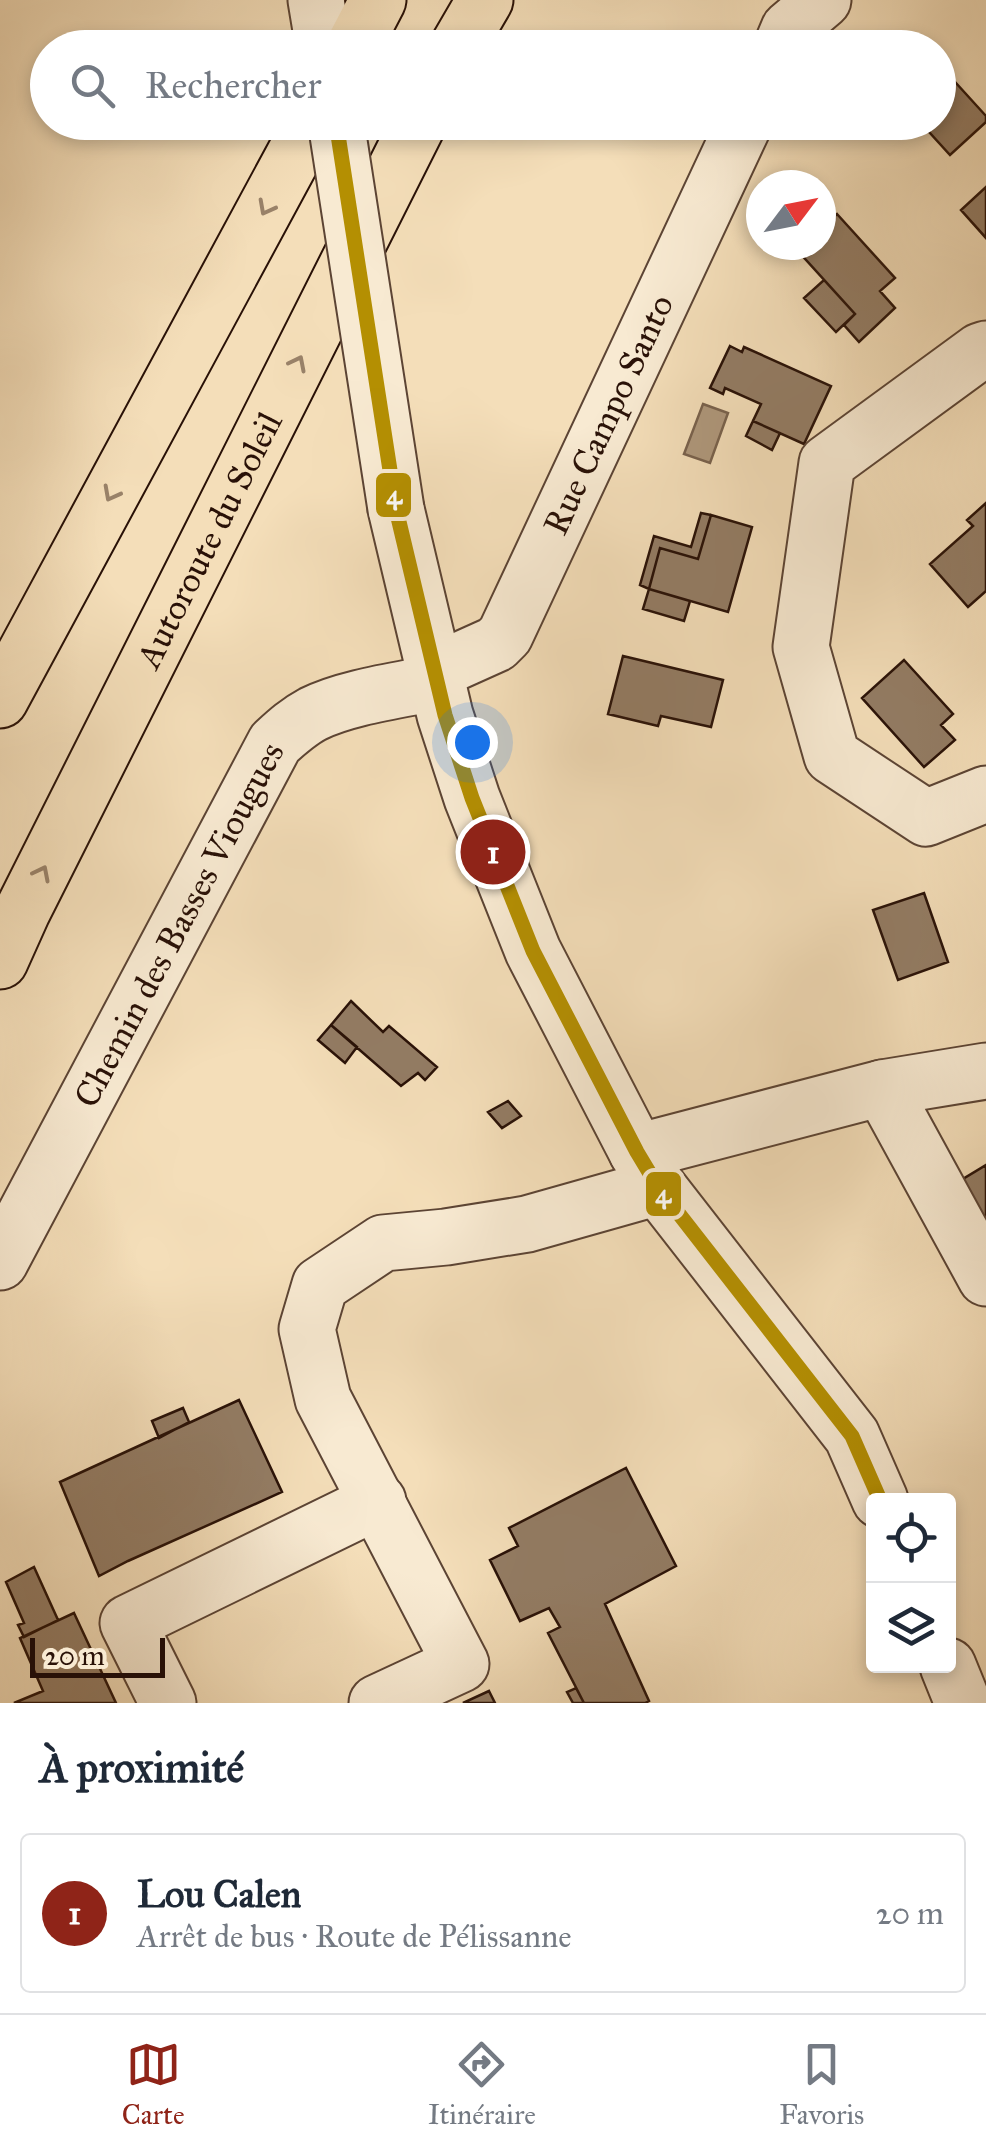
<!DOCTYPE html>
<html lang="fr">
<head>
<meta charset="utf-8">
<style>
  :root { --surface:#fff; --page:#f2f2f3; --text:#1f2937; --muted:#747a83; --line:#e0e1e3; --accent:#8f2418 }
  body { margin:0; font-family:"IM FELL Great Primer",serif; background:var(--page); color:var(--text) }
  .controls { position:absolute; right:30px; bottom:30px; display:grid; overflow:hidden; border-radius:10px; box-shadow:0 5px 15px #0003 }
  .controls button { width:90px; height:90px; display:grid; place-items:center; padding:0; border:0; border-bottom:2px solid var(--line); background:var(--surface); color:var(--text); font:50px sans-serif }
  .compass { position:absolute; left:746px; top:170px; width:90px; height:90px; border-radius:50%; background:var(--surface); box-shadow:0 5px 15px #0003; rotate:58deg }
  .scale { position:absolute; left:30px; bottom:25px; width:135px; box-sizing:border-box; padding-left:10px; border:5px solid #291107; border-top:0; font-size:28px; line-height:35px; white-space:nowrap; color:#291107; -webkit-text-stroke:8px #f8ead2; paint-order:stroke }
  .you { position:absolute; left:472px; top:742px; width:35px; height:35px; margin:-25px; border:8px solid #fff; border-radius:50%; background:#1a73e8; box-shadow:0 0 0 15px #1a73e833 }
  .badge { display:grid; place-items:center; width:65px; height:65px; border-radius:50%; background:var(--accent); color:#fff; font-size:32px; font-weight:700 }
  .pin { position:absolute; translate:-50% -50%; border:5px solid #fff; box-shadow:0 2px 10px #0006 }
  .list { margin:0; padding:0; list-style:none }
  h2 { display:flex; justify-content:space-between; align-items:center; height:130px; margin:0; padding:0 40px; font-size:42px }
  h2 small { font-size:32px; font-weight:400; color:var(--muted) }
  .list li { display:grid; grid-template-columns:65px 1fr auto; gap:30px; align-items:center; box-sizing:border-box; height:160px; margin:0 20px 20px; padding:0 20px; border:2px solid var(--line); border-radius:10px }
  .list b { display:block; font-size:38px; white-space:nowrap }
  .list p { margin:0; font-size:32px; white-space:nowrap; color:var(--muted) }
  .list em { font-size:32px; font-style:normal; color:var(--muted) }
  .icon { flex:none; width:55px; height:55px; fill:none; stroke:currentColor; stroke-width:2; stroke-linecap:round; stroke-linejoin:round }
  .map { position:relative; flex:none; width:986px; height:1703px; overflow:hidden }
  .search { position:absolute; background:var(--surface); box-shadow:0 5px 15px #0003; left:30px; right:30px; top:30px; height:110px; display:flex; align-items:center; gap:25px; box-sizing:border-box; padding:0 35px; border-radius:55px; color:var(--muted); font-size:38px }
  .sheet { height:310px; background:var(--surface) }
  nav { display:flex; justify-content:space-around; align-items:center; box-sizing:border-box; height:140px; border-top:2px solid var(--line); background:var(--surface); font-size:28px; color:var(--muted) }
  nav a { display:grid; justify-items:center; gap:5px }
  nav .on { color:var(--accent) }
  .map>svg:first-child { display:block }
  .water { fill:#af987c; stroke:#79624d; stroke-width:2.5 }
  .building { fill:#937c64; stroke:#291107; stroke-width:2.5 }
  .lines { fill:none; stroke-linecap:round; stroke-linejoin:round }
  .minor-casing { stroke:#5c4434; stroke-width:59 }
  .highway-casing { stroke:#291107; stroke-width:59 }
  .minor { stroke:#f8ead2; stroke-width:55 }
  .highway { stroke:#f4deb9; stroke-width:55 }
  .minor-bridge-casing { stroke:#5c4434; stroke-width:59; stroke-linecap:butt }
  .minor-bridge { stroke:#f8ead2; stroke-width:55 }
  .bus-1-casing { stroke:#f8ead2; stroke-width:22 }
  .bus-1 { stroke:#b48f02; stroke-width:15 }
  .oneway { stroke:#998269 }
  .labels { text-anchor:middle; dominant-baseline:central; stroke-width:8; stroke-linejoin:round; paint-order:stroke }
  .street-label { font-size:35px; fill:#291107; stroke:#f8ead2 }
  .line-badge { stroke:#f8ead2; stroke-width:4 }
  .badge-label { font-size:28px; text-anchor:middle; font-weight:bold; fill:#fff }
</style>
</head>
<body>
<div class="map">
<svg width="986" height="1703" viewBox="0 0 986 1703">
  <rect width="100%" height="100%" fill="#f4deb9"/>
  <filter id="stains"><feTurbulence type="fractalNoise" baseFrequency=".002" numOctaves="4"/><feColorMatrix values="0 0 0 0 .2 0 0 0 0 .09 0 0 0 0 .02 0 0 0 .5 -.17"/></filter>
  <radialGradient id="worn" r=".72"><stop offset=".6" stop-color="#630" stop-opacity="0"/><stop offset="1" stop-color="#630" stop-opacity=".3"/></radialGradient>
  <!-- water -->
  <path class="water" d="M703,404L728,413L710,463L684,454Z"/>
  <!-- building -->
  <path class="building" d="M946,72L986,116V122L950,155L920,122H938V78Z
    M986,187V238L961,210Z
    M837,214L895,278L880,291L895,308L859,342L844,325L855,314L797,250L803,245H821V228Z
    M824,280L855,314L836,332L804,298Z
    M730,346L742,352L744,347L831,386L804,444L753,421L761,404L725,388L723,394L710,388Z
    M753,421L780,433L772,450L746,436Z
    M986,503V591L968,607L930,564L973,526L967,520Z
    M701,513L711,515L698,559L660,548L649,589L640,585L654,536L691,547Z
    M711,515L752,527L728,612L649,589L660,548L698,559Z
    M649,589L690,601L684,621L643,609Z
    M623,656L723,680L711,727L661,716L658,726L608,714Z
    M904,660L953,714L941,725L955,740L924,767L862,698Z
    M924,893L948,962L898,980L873,910Z
    M351,1001L383,1032L389,1026L437,1067L425,1080L418,1073L401,1086L331,1025Z
    M331,1025L357,1047L345,1063L318,1040Z
    M508,1101L521,1116L502,1128L488,1112Z
    M986,1165V1215L981,1218L958,1182Z
    M239,1400L282,1492L128,1561L99,1576L60,1482Z
    M183,1408L189,1422L159,1438L152,1421Z
    M626,1468L676,1566L605,1604L649,1701L645,1703H584L548,1633L560,1627L549,1608L520,1621L490,1560L518,1546L509,1528Z
    M34,1567L58,1620L24,1637L18,1625L24,1623L6,1582Z
    M74,1613L116,1703H14L43,1691L20,1638Z
    M576,1688L584,1703H573L567,1692Z
    M489,1691L495,1703H463Z"/>
  <g class="lines">
    <defs>
      <g id="minor">
        <path d="M316,0L324,48"/>
        <path d="M781,48L789,29L823,0"/>
        <path d="M986,349L980,351L827,463L801,647L832,756L926,818L986,794"/>
        <path d="M396,509L445,715L472,798L533,951L637,1152L658,1187L852,1436L880,1500"/>
        <path id="s1" d="M436,671L496,644L505,635L745,122"/>
        <path d="M882,1088L986,1071"/>
        <path d="M637,1152L882,1088L986,1278"/>
        <path id="s2" d="M0,1262L275,743C287,732 298,722 313,714C347,697 401,690 439,682"/>
        <path d="M948,1666L963,1703"/>
        <path d="M168,1703L128,1623L378,1501"/>
        <path d="M377,1703L461,1664L323,1399L307,1329L320,1285L383,1243L446,1237L527,1224L658,1187"/>
      </g>
      <g id="highway">
        <path d="M353,48L378,0"/>
        <path d="M457,48L485,0"/>
        <path d="M0,700L312,122"/>
        <path id="s3" d="M0,961L22,912L419,122"/>
      </g>
    </defs>
    <!-- minor casing -->
    <use href="#minor" class="minor-casing"/>
    <!-- highway casing -->
    <use href="#highway" class="highway-casing"/>
    <!-- minor -->
    <use href="#minor" class="minor"/>
    <!-- highway -->
    <use href="#highway" class="highway"/>
    <defs>
      <path id="minor-bridge" d="M336,122L396,509"/>
    </defs>
    <!-- minor-bridge casing -->
    <use href="#minor-bridge" class="minor-bridge-casing"/>
    <!-- minor-bridge -->
    <use href="#minor-bridge" class="minor-bridge"/>
    <defs>
      <path id="bus-1" d="M336,122L396,509L445,715L472,798L533,951L637,1152L658,1187L852,1436L880,1500"/>
    </defs>
    <!-- bus-1 casing -->
    <use href="#bus-1" class="bus-1-casing"/>
    <!-- bus-1 -->
    <use href="#bus-1" class="bus-1"/>
  </g>
  <!-- one-way arrows -->
  <defs><path id="oneway-chevron" d="M-2-3.5L2.5 0L-2 3.5" fill="none" stroke-width="1.6" stroke-linecap="round" stroke-linejoin="round" transform="scale(2.5)"/></defs>
  <g class="oneway">
    <use href="#oneway-chevron" transform="translate(266 208) rotate(118)"/>
    <use href="#oneway-chevron" transform="translate(298 363) rotate(-63)"/>
    <use href="#oneway-chevron" transform="translate(111 494) rotate(118)"/>
    <use href="#oneway-chevron" transform="translate(42 873) rotate(-63)"/>
  </g>
  <g class="labels">
    <!-- street labels -->
    <g class="street-label">
      <text stroke="none"><textPath href="#s1" startOffset="322">Rue Campo Santo</textPath></text>
      <text stroke="none"><textPath href="#s3" startOffset="470">Autoroute du Soleil</textPath></text>
      <text stroke="none"><textPath href="#s2" startOffset="382">Chemin des Basses Viougues</textPath></text>
    </g>
  </g>
  <g class="line-badge">
    <rect x="374" y="471" width="39" height="48" rx="10" fill="#b48f02"/>
    <rect x="644" y="1170" width="39" height="48" rx="10" fill="#b48f02"/>
  </g>
  <g class="badge-label">
    <text x="394" y="504">4</text>
    <text x="663" y="1203">4</text>
  </g>
  <rect width="100%" height="100%" filter="url(#stains)"/>
  <rect width="100%" height="100%" fill="url(#worn)"/>
</svg>
<div class="controls">
<button><svg class="icon" aria-label="locate" viewBox="0 0 24 24"><circle cx="12" cy="12" r="6"/><path d="M12 2v4M12 18v4M2 12h4M18 12h4"/></svg></button>
<button><svg class="icon" aria-label="layers" viewBox="0 0 24 24"><path d="M12 4l9 5-9 5-9-5zM3 14l9 5 9-5"/></svg></button>
</div>
<svg class="compass" viewBox="-18 -18 36 36"><path d="M0-13l5 13h-10z" fill="#e53935"/><path d="M0 13l5-13h-10z" fill="#747a83"/></svg>
<div class="scale">20 m</div>
<div class="you"></div>
<div class="pin badge" style="left:493px;top:852px">1</div>
<div class="search"><svg class="icon" aria-label="search" viewBox="0 0 24 24"><circle cx="10" cy="10" r="6"/><path d="M15 15l6 6"/></svg>Rechercher</div>
</div>
<section class="sheet">
<h2>À proximité<small></small></h2>
<ul class="list">
<li><span class="badge">1</span><div><b>Lou Calen</b><p>Arrêt de bus · Route de Pélissanne</p></div><em>20 m</em></li>
</ul>
</section>
<nav>
<a class="on"><svg class="icon" aria-label="map" viewBox="0 0 24 24"><path d="M3 6l6-2 6 2 6-2v14l-6 2-6-2-6 2zM9 4v14M15 6v14"/></svg>Carte</a>
<a><svg class="icon" aria-label="directions" viewBox="0 0 24 24"><path d="M12 3l9 9-9 9-9-9zM9 14v-3h6M13 9l2 2-2 2"/></svg>Itinéraire</a>
<a><svg class="icon" aria-label="saved" viewBox="0 0 24 24"><path d="M7 4h10v16l-5-4-5 4z"/></svg>Favoris</a>
</nav>
</body>
</html>
